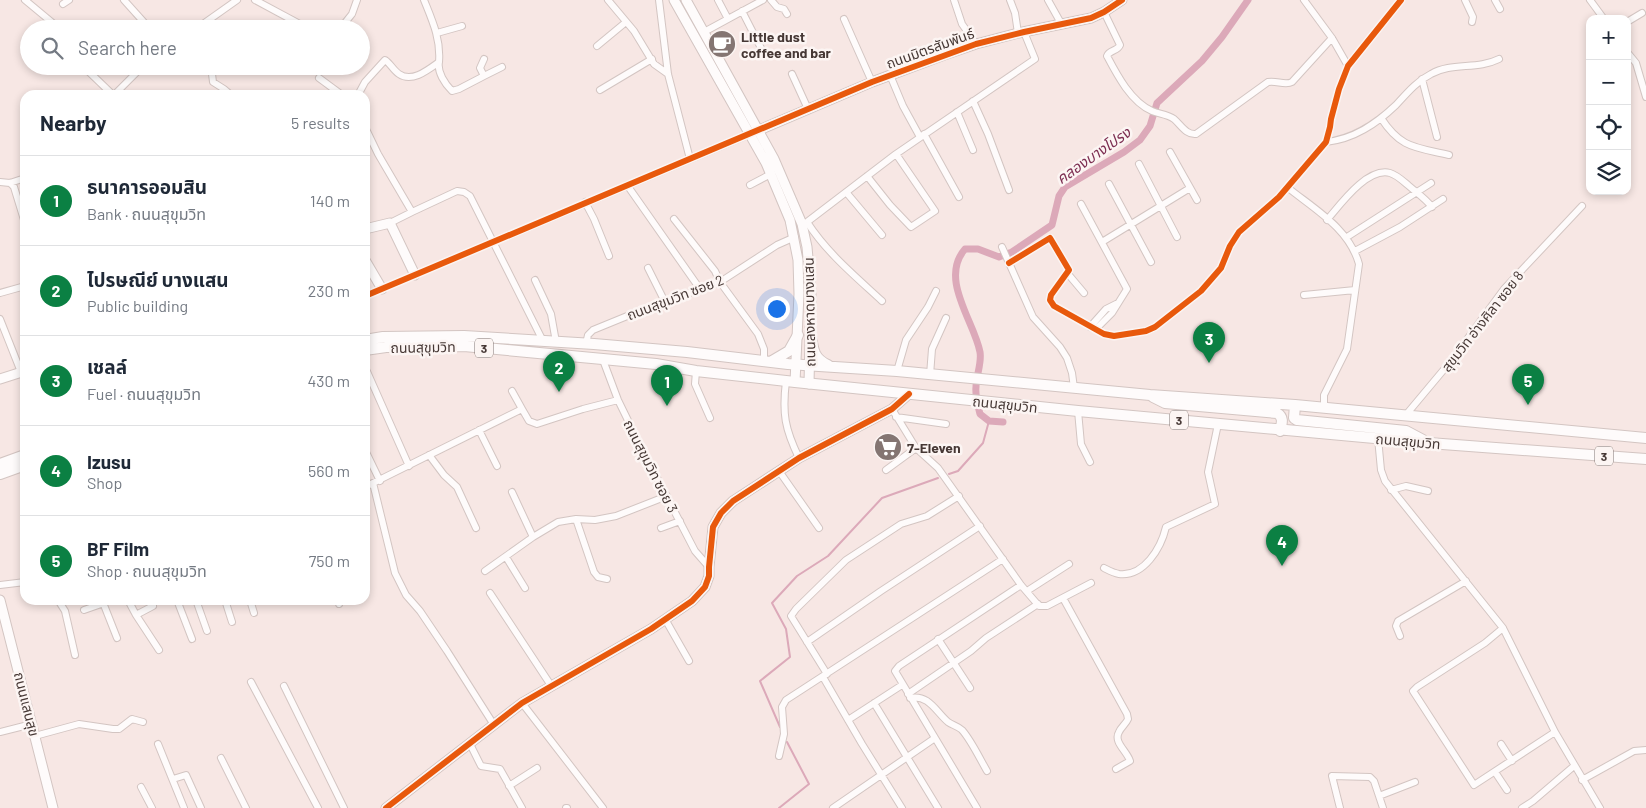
<!DOCTYPE html>
<html lang="en">
<head>
<meta charset="utf-8">
<style>
  :root { --surface:#fff; --page:#f2f2f3; --text:#1f2937; --muted:#747a83; --line:#e0e1e3; --accent:#0b8043 }
  body { margin:0; font-family:Barlow,"Noto Sans Thai",sans-serif; background:var(--page); color:var(--text) }
  .controls { position:absolute; right:15px; top:15px; display:grid; overflow:hidden; border-radius:10px; box-shadow:0 2px 8px #0003 }
  .controls button { width:45px; height:45px; display:grid; place-items:center; padding:0; border:0; border-bottom:1px solid var(--line); background:var(--surface); color:var(--text); font:25px sans-serif }
  .you { position:absolute; left:776px; top:308px; width:18px; height:18px; margin:-12px; border:4px solid #fff; border-radius:50%; background:#1a73e8; box-shadow:0 0 0 8px #1a73e833 }
  .badge { display:grid; place-items:center; width:32px; height:32px; border-radius:50%; background:var(--accent); color:#fff; font-size:16px; font-weight:700 }
  .pin { position:absolute; translate:-50% -41px; filter:drop-shadow(0 1px 2px #0008) }
  .pin::after { content:''; position:absolute; top:26px; width:18px; height:15px; background:inherit; clip-path:polygon(0 0,100% 0,50% 100%) }
  .list { margin:0; padding:0; list-style:none }
  h2 { display:flex; justify-content:space-between; align-items:center; height:65px; margin:0; padding:0 20px; font-size:21px }
  h2 small { font-size:16px; font-weight:400; color:var(--muted) }
  .list li { display:grid; grid-template-columns:32px 1fr auto; gap:15px; align-items:center; box-sizing:border-box; height:90px; padding:0 20px; border-top:1px solid var(--line) }
  .list b { display:block; font-size:19px; white-space:nowrap }
  .list p { margin:0; font-size:16px; white-space:nowrap; color:var(--muted) }
  .list em { font-size:16px; font-style:normal; color:var(--muted) }
  .icon { flex:none; width:28px; height:28px; fill:none; stroke:currentColor; stroke-width:2; stroke-linecap:round; stroke-linejoin:round }
  .map { position:relative; flex:none; width:1646px; height:808px; overflow:hidden }
  .search { position:absolute; background:var(--surface); box-shadow:0 2px 8px #0003; left:20px; top:20px; width:350px; height:55px; display:flex; align-items:center; gap:12px; box-sizing:border-box; padding:0 18px; border-radius:28px; color:var(--muted); font-size:19px }
  .panel { position:absolute; background:var(--surface); box-shadow:0 2px 8px #0003; left:20px; top:90px; width:350px; height:515px; border-radius:15px }
  .map>svg:first-child { display:block }
  .lines { fill:none; stroke-linecap:round; stroke-linejoin:round }
  .stream { stroke:#dca9b9; stroke-width:2 }
  .canal { stroke:#dca9b9; stroke-width:7 }
  .minor-casing { stroke:#d3c5c2; stroke-width:8 }
  .tertiary-casing { stroke:#d3c5c2; stroke-width:11 }
  .secondary-casing { stroke:#d3c5c2; stroke-width:11 }
  .primary-casing { stroke:#d3c5c2; stroke-width:12 }
  .minor { stroke:#fefbfb; stroke-width:6 }
  .tertiary { stroke:#fefbfb; stroke-width:9 }
  .secondary { stroke:#fefbfb; stroke-width:9 }
  .primary { stroke:#fefbfb; stroke-width:10 }
  .cycleway-casing { stroke:#fcf5f3; stroke-width:9 }
  .cycleway { stroke:#e8590c; stroke-width:6 }
  .labels { text-anchor:middle; dominant-baseline:central; stroke-width:5; stroke-linejoin:round; paint-order:stroke }
  .shield { fill:#fcf5f3; stroke:#7d716e; stroke-width:1 }
  .shield-label { font-size:12px; font-weight:bold; fill:#463835 }
  .poi-label { font-size:14px; font-weight:bold; fill:#463835; stroke:#fcf5f3; text-anchor:start }
  .street-label { font-size:14px; fill:#463835; stroke:#fcf5f3 }
  .water-label { font-size:15px; font-style:italic; fill:#7d2f52; stroke:#fcf5f3 }
</style>
</head>
<body>
<div class="map">
<svg width="1646" height="808" viewBox="0 0 1646 808">
  <rect width="100%" height="100%" fill="#f7e7e4"/>
  <g class="lines">
    <!-- stream -->
    <path class="stream" d="M949,474L958,471L983,443L989,421
      M780,727L760,681L790,657L786,629L772,603L797,576L828,556L882,498L938,478
      M779,808L809,784L787,742"/>
    <!-- canal -->
    <path class="canal" d="M1003,422L989,421L980,414C978,406 975,396 976,387C976,376 982,363 980,352C974,321 939,279 965,249H978L999,257L1012,252L1052,225L1059,196L1065,187L1124,152L1140,140L1150,126L1157,103L1202,61L1222,37L1248,0"/>
    <defs>
      <path id="minor" d="M25,0L60,29
        M124,0L150,29
        M255,0L309,29
        M608,0L634,31L654,64L668,74
        M659,0L668,74L690,159
        M718,0L728,19
        M771,0L777,7L784,9L787,14
        M954,0L962,24L976,44
        M1010,0L1015,13L1018,33
        M1048,0L1062,25
        M1304,0L1332,38L1348,66
        M1465,0L1473,17L1472,22
        M1495,0L1500,9
        M1590,0L1604,19
        M63,4L69,0
        M742,11L765,56
        M1104,12L1120,45C1118,51 1109,50 1107,56C1117,75 1131,102 1152,111C1159,114 1167,114 1174,119C1181,125 1186,135 1196,134L1268,82C1276,80 1285,86 1292,82L1332,38
        M844,19L872,82
        M1627,22L1642,13
        M196,29L237,0
        M340,29L352,14L357,0
        M704,32L763,0
        M437,33L462,26
        M597,46L626,22
        M1627,52L1636,63L1646,97
        M484,59L480,68L484,76L502,67
        M439,62C437,72 445,84 452,91L459,89L484,76
        M211,66L213,82L224,89L231,95
        M85,68L113,95
        M792,74L808,109
        M890,75L903,106L920,137
        M319,78L342,95
        M1422,79L1437,137
        M600,90L652,59
        M114,95L143,66
        M358,95L365,82L385,60C390,63 393,70 399,74C412,83 428,70 439,62C441,39 432,20 424,0
        M973,101L988,134L1009,190
        M957,112L973,150
        M1381,118C1401,149 1416,147 1449,155
        M365,127L378,154L412,212L390,223
        M924,134L959,197
        M1326,142C1354,139 1376,124 1396,105C1407,93 1417,81 1431,74C1452,62 1477,70 1499,59
        M1170,152L1197,200
        M1139,164L1177,237
        M867,176L890,205L911,227L935,211L896,154
        M0,182L10,183L25,178
        M10,183L14,187L25,223
        M1109,184L1151,262
        M627,185L700,289
        M750,185L771,174
        M1287,187C1314,209 1349,228 1359,264L1347,349L1324,395V408
        M846,192L882,235
        M585,202L594,219L609,256
        M1081,204L1127,289L1112,313L1096,329
        M412,212L457,191L464,192L470,196L543,341
        M674,219L715,271L720,282L758,334L764,349V360
        M1327,220C1340,205 1367,167 1390,173C1397,175 1403,181 1409,186C1417,193 1425,198 1432,207
        M807,222C827,253 855,276 882,301
        M802,224L807,222L896,154L1035,59L1024,32
        M1347,237L1431,183
        M1102,242L1190,188
        M1002,247L1033,317L1060,347L1067,358L1072,373L1074,388
        M1355,251L1400,227L1443,199
        M1009,263L1050,238L1069,270L1051,295L1050,300L1054,306L1104,334L1114,336L1146,331L1155,327L1201,291L1221,268L1230,246L1239,232L1279,197L1326,142L1330,127L1331,119L1339,89L1348,66L1401,0
        M648,268L665,302
        M1068,274L1084,293
        M535,280L551,314L556,342
        M0,293L25,286
        M1304,295L1355,290
        M365,296L750,134
        M0,319L21,372
        M1090,327L1106,309L1116,304
        M586,344L588,335L593,330L637,312L720,282L777,245L795,237
        M603,360L618,400L640,445L695,551L709,567
        M365,367L409,466
        M696,371L695,384L710,418
        M897,371L906,340L928,307L936,291
        M930,375L932,349L946,318
        M786,381C782,414 785,429 799,458
        M512,391L522,409
        M892,409L916,448L938,468L1021,585L1039,606H1047L1091,583
        M1078,411L1081,444L1090,462
        M1405,416L1451,361L1504,289L1582,206
        M896,417L946,424
        M479,430L497,466
        M1378,438L1381,470L1385,481L1503,628L1555,732L1600,808
        M365,450L380,481
        M429,455L444,475L457,487L476,528
        M886,470L916,448
        M779,471L819,528
        M373,483L395,573L406,595L420,611L447,651L494,725
        M365,487L522,409L529,421L537,424L583,409L618,400
        M1391,490L1406,486L1428,491
        M512,492L533,537
        M576,519L594,572L598,577L607,579
        M661,528L680,521
        M506,557L525,588
        M1104,568C1108,570 1113,573 1119,574C1144,577 1161,548 1166,527L1215,504L1208,472L1218,424
        M485,571L533,537L558,522L576,519L595,520L616,516L667,496
        M0,585L25,582
        M1027,591L1069,564
        M490,593L552,687
        M1063,598L1127,714L1128,719C1126,724 1121,727 1119,732C1113,742 1127,751 1130,761L1116,769
        M58,600L65,611L75,655
        M102,600L117,638
        M128,600L136,615L153,606
        M177,600L192,639
        M196,600L207,631
        M225,600L232,622
        M250,600L254,613
        M338,600L339,604
        M84,610L104,603
        M136,615L159,650
        M665,619L689,661
        M1503,628L1485,643L1417,687L1413,691L1474,785L1555,732
        M1400,636L1396,626L1398,621L1466,581
        M938,639L970,688
        M807,642L881,591L980,526
        M827,674L791,616L796,609L846,560L901,524L927,516L959,496
        M823,677L862,744L902,808
        M251,682L318,808
        M284,686L344,808
        M908,694L971,651L986,638L1038,604
        M910,698C929,694 936,712 948,722C952,725 958,726 962,730C971,740 980,759 987,771
        M522,703L603,808
        M874,703L938,808
        M848,720L902,685
        M0,732L32,724
        M35,736L79,724L113,729H119L132,719L143,722
        M158,744L184,808
        M470,744L481,766L500,769L522,808
        M1501,744L1512,761
        M779,756L784,734L782,707L786,700L1003,559
        M221,758L246,808
        M1495,772L1507,790
        M173,779L186,775L201,808
        M1582,780L1634,751L1646,750
        M509,786L537,768
        M141,787L152,808
        M1379,796L1415,782
        M566,808H567
        M833,808L935,738
        M977,808L895,671L899,666L1021,585
        M1340,808L1332,776L1370,777L1374,781L1383,808
        M1522,808L1533,801L1574,766"/>
      <path id="tertiary" d="M752,133L872,82L944,55L976,44L1018,33L1091,18L1104,12L1122,0
        M365,229L390,223L415,275
        M365,260L382,289
        M0,379L25,371
        M386,808L522,703L651,629L692,601L705,587L709,576V567L713,527L721,513L733,501L799,458L892,409L909,394"/>
      <path id="secondary" d="M674,0L766,163L790,220L798,260L799,294L795,382
        M686,0L774,159L802,224L807,247L811,292L809,384
        M0,600L53,808"/>
      <path id="primary" d="M811,336C813,350 814,359 828,365
        M365,340L383,337L464,336L594,344L687,352L788,364L897,371L1150,395L1295,405L1646,438
        M365,350L386,347L464,346L656,364L696,371L795,382L1078,411L1429,443L1646,459
        M772,361L789,351L798,335
        M1153,397L1165,403L1277,413C1284,417 1282,423 1280,431
        M1295,405L1294,418L1297,420L1406,431L1423,440
        M0,464L25,455
        M0,474L25,465"/>
    </defs>
    <!-- minor casing -->
    <use href="#minor" class="minor-casing"/>
    <!-- tertiary casing -->
    <use href="#tertiary" class="tertiary-casing"/>
    <!-- secondary casing -->
    <use href="#secondary" class="secondary-casing"/>
    <!-- primary casing -->
    <use href="#primary" class="primary-casing"/>
    <!-- minor -->
    <use href="#minor" class="minor"/>
    <!-- tertiary -->
    <use href="#tertiary" class="tertiary"/>
    <!-- secondary -->
    <use href="#secondary" class="secondary"/>
    <!-- primary -->
    <use href="#primary" class="primary"/>
    <defs>
      <path id="cycleway" d="M1009,263L1050,238L1069,270L1051,295L1050,300L1054,306L1104,334L1114,336L1146,331L1155,327L1201,291L1221,268L1230,246L1239,232L1279,197L1326,142L1330,127L1331,119L1339,89L1348,66L1401,0
        M365,296L872,82L976,44L1024,32L1091,18L1104,12L1122,0
        M386,808L522,703L651,629L692,601L705,587L709,576V567L713,527L721,513L733,501L799,458L892,409L909,394"/>
    </defs>
    <!-- cycleway casing -->
    <use href="#cycleway" class="cycleway-casing"/>
    <!-- cycleway -->
    <use href="#cycleway" class="cycleway"/>
  </g>
  <!-- icons -->
  <defs>
    <symbol id="cafe-disc" viewBox="-11 -11 22 22"><circle r="9.5" fill="#847572" stroke="#fcf5f3"/><path d="M-5.5-4.5H6V0H3Q3 3.5 0 3.5H-2.5Q-5.5 3.5-5.5 0ZM3-3.2v2h1.7v-2ZM-6 4.5H4V6H-6Z" fill="#fff"/></symbol>
    <symbol id="supermarket-disc" viewBox="-11 -11 22 22"><circle r="9.5" fill="#847572" stroke="#fcf5f3"/><path d="M-6-5.5h2.5l.6 2H6L4.5 2H-2.5L-4.4-4H-6ZM-1.5 3.2a1.3 1.3 0 1 0 .1 0ZM3 3.2a1.3 1.3 0 1 0 .1 0Z" fill="#fff"/></symbol>
  </defs>
  <g fill-rule="evenodd">
    <use href="#cafe-disc" x="706" y="28" width="32" height="32"/>
    <use href="#supermarket-disc" x="872" y="431" width="32" height="32"/>
  </g>
  <g class="labels">
    <!-- shield labels -->
    <g class="shield">
      <rect x="475" y="338.5" width="18" height="19" rx="4"/>
      <rect x="1170" y="410.5" width="18" height="19" rx="4"/>
      <rect x="1595" y="446.5" width="18" height="19" rx="4"/>
    </g>
    <g class="shield-label">
      <text x="484" y="348">3</text>
      <text x="1179" y="420">3</text>
      <text x="1604" y="456">3</text>
    </g>
    <!-- poi labels -->
    <g class="poi-label">
      <text x="741" y="36">Little dust<tspan x="741" dy="16">coffee and bar</tspan></text>
      <text x="907" y="447">7-Eleven</text>
    </g>
    <!-- street labels -->
    <g class="street-label">
      <text transform="translate(930 48) rotate(-20)">ถนนมิตรสัมพันธ์</text>
      <text transform="translate(675 297) rotate(-21)">ถนนสุขุมวิท ซอย 2</text>
      <text transform="translate(809 312) rotate(-91)">ถนนลงหาดบางแสน</text>
      <text transform="translate(1482 321) rotate(-52)">สุขุมวิท อ่างศิลา ซอย 8</text>
      <text transform="translate(423 347) rotate(-1)">ถนนสุขุมวิท</text>
      <text transform="translate(1005 404) rotate(6)">ถนนสุขุมวิท</text>
      <text transform="translate(1408 441) rotate(5)">ถนนสุขุมวิท</text>
      <text transform="translate(651 466) rotate(63)">ถนนสุขุมวิท ซอย 3</text>
      <text transform="translate(27 704) rotate(76)">ถนนแสนสุข</text>
    </g>
    <!-- water labels -->
    <g class="water-label">
      <text transform="translate(1093 155) rotate(-35)">คลองบางโปรง</text>
    </g>
  </g>
</svg>
<div class="controls">
<button>+</button>
<button>−</button>
<button><svg class="icon" aria-label="locate" viewBox="0 0 24 24"><circle cx="12" cy="12" r="6"/><path d="M12 2v4M12 18v4M2 12h4M18 12h4"/></svg></button>
<button><svg class="icon" aria-label="layers" viewBox="0 0 24 24"><path d="M12 4l9 5-9 5-9-5zM3 14l9 5 9-5"/></svg></button>
</div>
<div class="you"></div>
<div class="pin badge" style="left:667px;top:406px">1</div>
<div class="pin badge" style="left:559px;top:392px">2</div>
<div class="pin badge" style="left:1209px;top:363px">3</div>
<div class="pin badge" style="left:1282px;top:566px">4</div>
<div class="pin badge" style="left:1528px;top:405px">5</div>
<div class="search"><svg class="icon" aria-label="search" viewBox="0 0 24 24"><circle cx="10" cy="10" r="6"/><path d="M15 15l6 6"/></svg>Search here</div>
<section class="panel">
<h2>Nearby<small>5 results</small></h2>
<ul class="list">
<li><span class="badge">1</span><div><b>ธนาคารออมสิน</b><p>Bank · ถนนสุขุมวิท</p></div><em>140 m</em></li>
<li><span class="badge">2</span><div><b>ไปรษณีย์ บางแสน</b><p>Public building</p></div><em>230 m</em></li>
<li><span class="badge">3</span><div><b>เชลล์</b><p>Fuel · ถนนสุขุมวิท</p></div><em>430 m</em></li>
<li><span class="badge">4</span><div><b>Izusu</b><p>Shop</p></div><em>560 m</em></li>
<li><span class="badge">5</span><div><b>BF Film</b><p>Shop · ถนนสุขุมวิท</p></div><em>750 m</em></li>
</ul>
</section>
</div>
</body>
</html>
